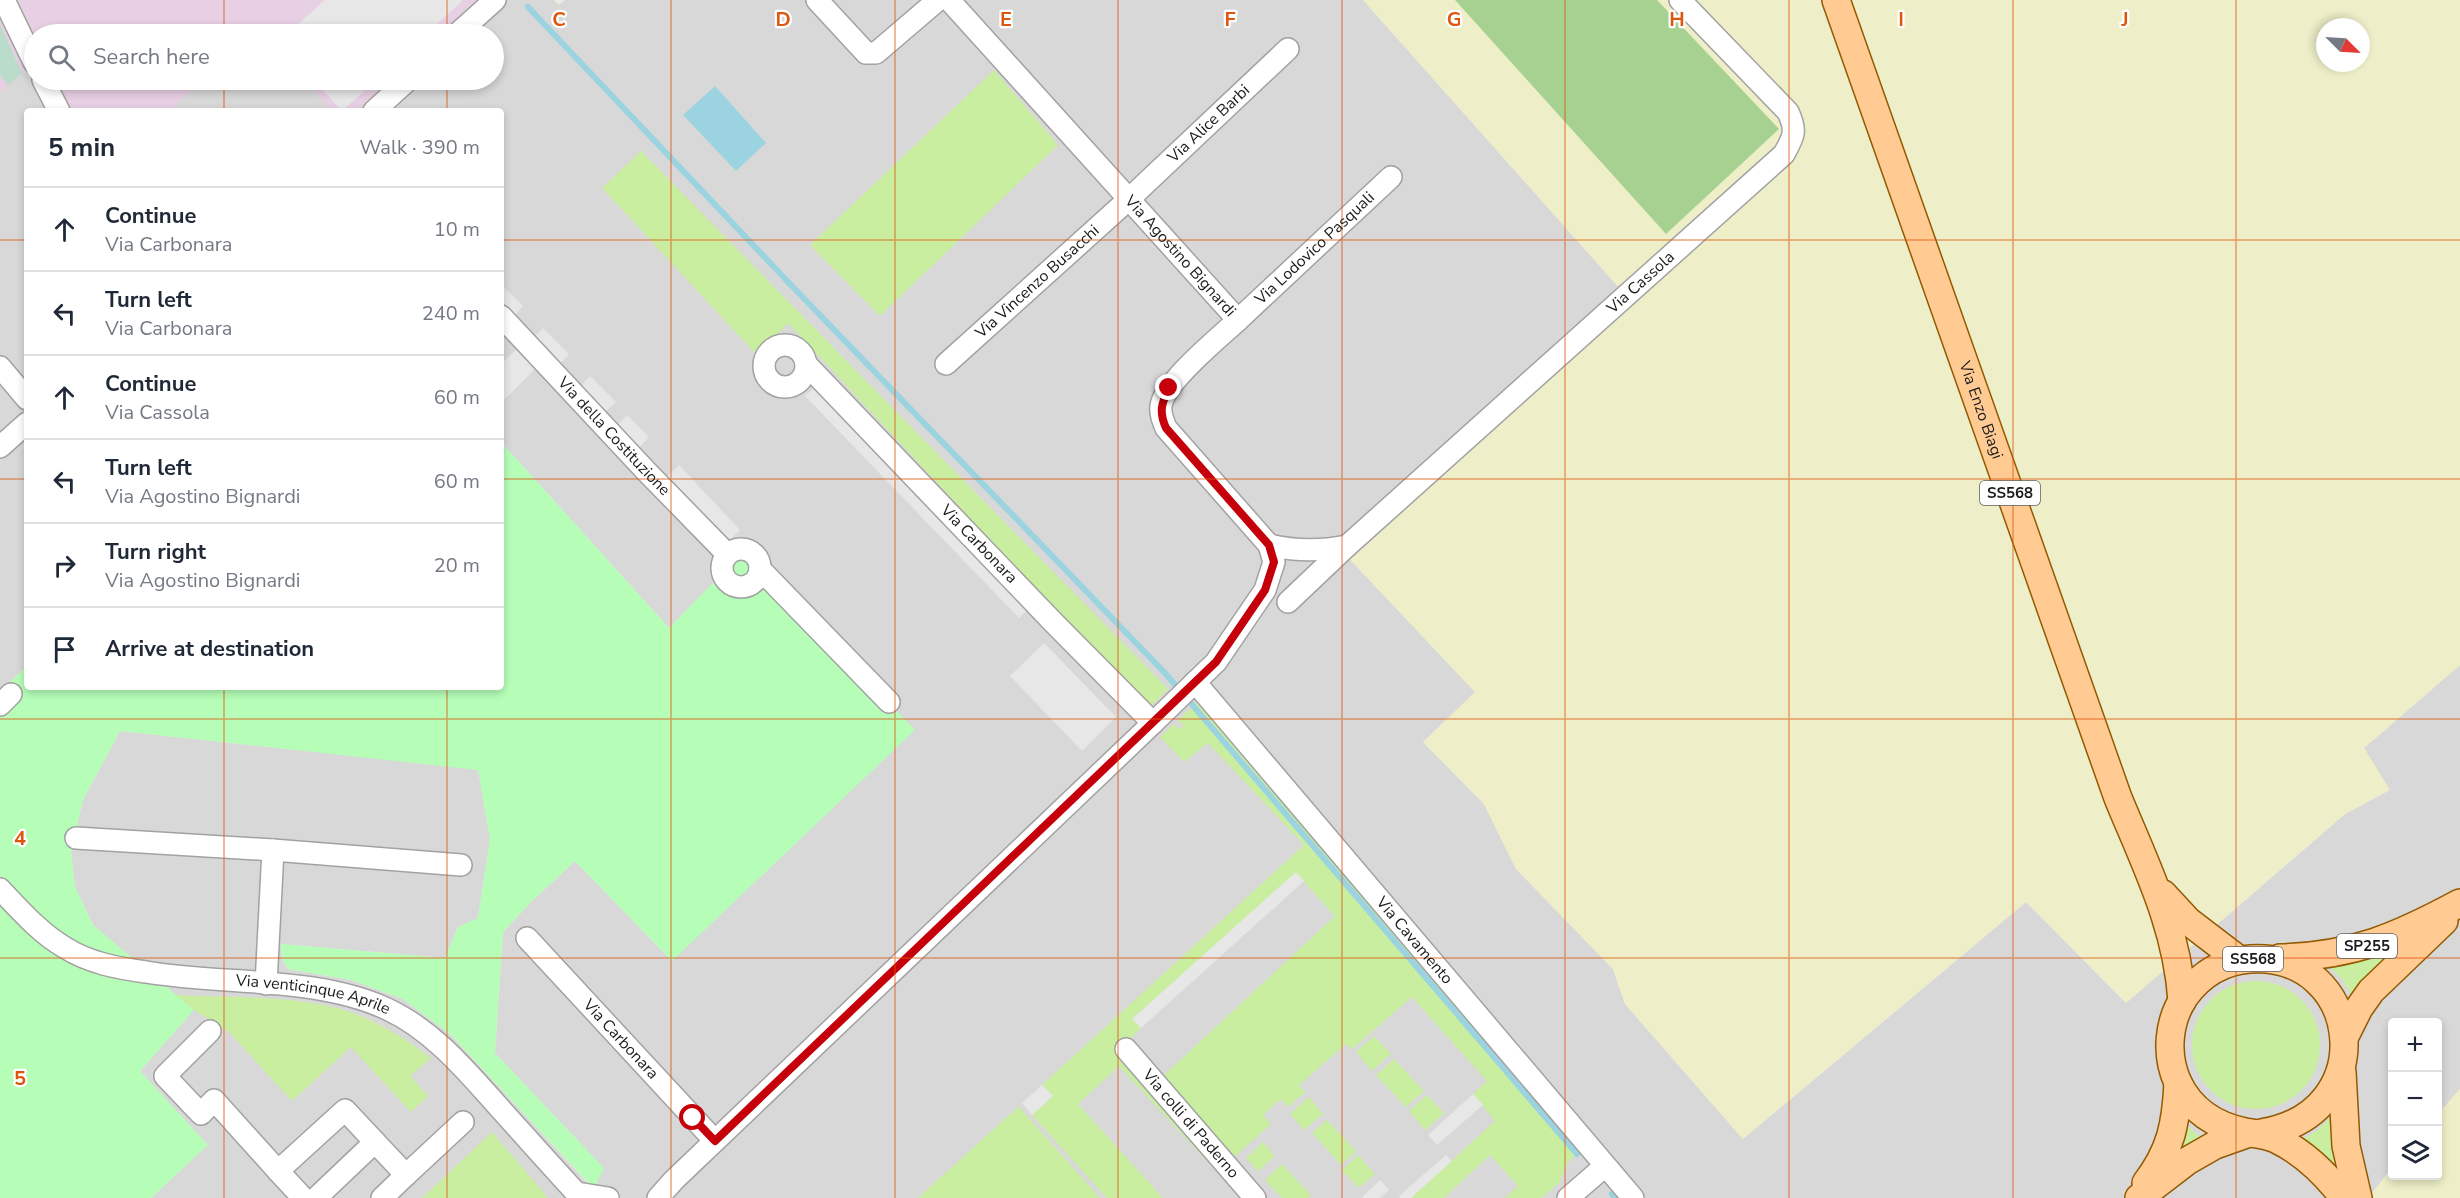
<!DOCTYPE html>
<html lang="en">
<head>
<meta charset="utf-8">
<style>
  :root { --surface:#fff; --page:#f6f6f7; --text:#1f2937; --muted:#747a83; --line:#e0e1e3 }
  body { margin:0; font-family:"Nunito Sans",sans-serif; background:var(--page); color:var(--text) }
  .controls { position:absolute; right:18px; bottom:18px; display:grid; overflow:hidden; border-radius:6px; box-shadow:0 3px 9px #0003 }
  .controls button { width:54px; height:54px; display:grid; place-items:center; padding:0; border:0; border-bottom:2px solid var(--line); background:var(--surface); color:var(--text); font:30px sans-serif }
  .compass { position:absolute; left:2316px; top:18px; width:54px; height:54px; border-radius:50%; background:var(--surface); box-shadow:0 3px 9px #0003; rotate:114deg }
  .stop { position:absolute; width:18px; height:18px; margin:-14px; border:4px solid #c6000a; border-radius:50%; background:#fff }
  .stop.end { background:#c6000a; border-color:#fff; box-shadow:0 2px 6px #0008 }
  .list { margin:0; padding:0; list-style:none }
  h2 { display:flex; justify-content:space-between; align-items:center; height:78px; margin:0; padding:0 24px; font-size:26px }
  h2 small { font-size:20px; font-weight:400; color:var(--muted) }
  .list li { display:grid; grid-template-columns:39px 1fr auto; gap:18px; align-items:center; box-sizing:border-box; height:84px; padding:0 24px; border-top:2px solid var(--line) }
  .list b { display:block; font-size:22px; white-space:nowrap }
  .list p { margin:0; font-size:20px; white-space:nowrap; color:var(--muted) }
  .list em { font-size:20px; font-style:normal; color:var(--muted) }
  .icon { flex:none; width:33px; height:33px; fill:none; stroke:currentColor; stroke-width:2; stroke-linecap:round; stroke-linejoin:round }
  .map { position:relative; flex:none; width:2460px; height:1198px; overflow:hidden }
  .search { position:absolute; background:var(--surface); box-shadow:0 3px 9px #0003; left:24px; top:24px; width:480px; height:66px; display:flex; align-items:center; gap:15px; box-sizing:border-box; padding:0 21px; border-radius:33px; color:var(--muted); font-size:22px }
  .panel { position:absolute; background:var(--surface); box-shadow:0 3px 9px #0003; left:24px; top:108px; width:480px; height:582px; border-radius:6px }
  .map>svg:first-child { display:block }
  .residential { fill:#d9d8d8 }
  .industrial { fill:#e8d0e4 }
  .farmland { fill:#eeefc8; fill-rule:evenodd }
  .grass { fill:#c9ee9f }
  .forest { fill:#a6d190 }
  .wetland { fill:#baddcb }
  .park { fill:#b6feb8 }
  .parking { fill:#e7e7e7 }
  .water { fill:#9bd4e0 }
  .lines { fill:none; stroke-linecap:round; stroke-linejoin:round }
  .stream { stroke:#9bd4e0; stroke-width:6 }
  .minor-casing { stroke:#a2a2a2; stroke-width:24 }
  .major-casing { stroke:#925a00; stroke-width:30 }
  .minor { stroke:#fff; stroke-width:21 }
  .major { stroke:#ffcb93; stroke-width:27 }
  .route { stroke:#c6000a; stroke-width:8 }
  .grid { fill:none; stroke:#de560d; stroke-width:1.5; stroke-opacity:0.55 }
  .labels { text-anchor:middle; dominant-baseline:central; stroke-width:4.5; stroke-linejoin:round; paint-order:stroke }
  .shield { fill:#fff; stroke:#5f5f5f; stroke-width:1.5 }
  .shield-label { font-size:15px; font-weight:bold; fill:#1b1b1b }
  .street-label { font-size:16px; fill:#1b1b1b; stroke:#fff }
  .grid-label { font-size:20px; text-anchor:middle; font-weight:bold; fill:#de560d; stroke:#fff; stroke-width:4.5; stroke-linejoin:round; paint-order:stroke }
</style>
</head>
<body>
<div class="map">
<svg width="2460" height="1198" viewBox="0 0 2460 1198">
  <rect width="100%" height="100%" fill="#eee8df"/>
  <!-- residential -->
  <path class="residential" d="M494,0H554L559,5L565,0H1363L1621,290L1341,550L1476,693L1423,742L1484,804L1516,869L1613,969L1625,1004L1743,1139L2026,902L2126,1003L2345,814L2389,790L2364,748L2460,665V1089L2438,1114V1022H2392V1168L2372,1193L2374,1198H151L207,1145L140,1071L193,1010L93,925L75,887L71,852L83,800L120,731L478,769L490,839L478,919L458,927L445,958L281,944L282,959L288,969L351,980L403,999L451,1035L593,1189L603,1168L495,1053L503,932L531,902L575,861L672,961L670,629L501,442V111H365L402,80H494V34H454Z
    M34,62V80L68,111H27V666L0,691V92Z
    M202,80H304L332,111H169Z"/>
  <!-- industrial -->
  <path class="industrial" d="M0,0H494L454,34H265L257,27L249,34H34V62L0,92Z
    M54,80H202L169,111H68Z
    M304,80H402L365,111H332Z"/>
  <!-- farmland -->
  <path class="farmland" d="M1363,0H2460V665L2364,748L2390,790L2345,814L2126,1003L2026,902L1743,1139L1625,1004L1613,969L1516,869L1484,804L1423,742L1475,692L1341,550L1621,290ZM2325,27H2361V63H2325Z
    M2460,1089V1198H2374L2372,1193L2392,1168V1176H2438V1114Z"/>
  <!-- grass -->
  <path class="grass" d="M994,70L1058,145L880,316L810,245Z
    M641,151L1168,689L1148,709L788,323L757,355L602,188Z
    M1200,700L1578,1149L1577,1154L1568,1162L1559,1183L1541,1198H1505L1518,1186L1490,1155L1444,1198H1411L1495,1121L1473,1094L1487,1081L1412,997L1352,1049L1346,1044L1299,1085L1305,1092L1288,1107L1281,1099L1263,1115L1271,1124L1234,1157L1161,1078L1335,916L1296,873L1133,1019L1141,1028L1120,1049L1123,1063L1231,1180L1228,1184L1119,1066L1078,1104L1163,1198H1107L1032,1115L1053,1096L1042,1085L1304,845L1208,743L1184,762L1160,737L1174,724L1180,729L1184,726L1178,720Z
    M2417,936L2353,998L2342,979L2323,961Z
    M2192 1045a64 64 0 1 1 128 0a64 64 0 1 1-128 0Z
    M175,995C225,997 279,996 328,1006C366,1014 401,1035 431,1058L410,1076L428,1096L411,1112L351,1047L292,1101L229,1032L194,1010Z
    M1374,1036L1391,1054L1372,1071L1356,1052Z
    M1394,1059L1424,1091L1406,1107L1376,1075Z
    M1427,1095L1444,1113L1425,1130L1409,1111Z
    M1309,1097L1323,1114L1304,1130L1290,1114Z
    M1019,1107L1100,1198H918L1007,1117Z
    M2335,1112L2349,1190L2298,1142L2318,1130Z
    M1327,1120L1356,1151L1341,1165L1312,1133Z
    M2180,1120L2204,1140L2173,1162Z
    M492,1132L548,1198H422Z
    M1263,1142L1275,1156L1258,1171L1246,1158Z
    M1358,1155L1375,1174L1359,1188L1342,1170Z
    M1282,1164L1311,1195L1307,1198H1282L1265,1180Z"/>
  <!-- forest -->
  <path class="forest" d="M1455,0H1657L1779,129L1666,234Z"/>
  <!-- wetland -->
  <path class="wetland" d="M0,24L22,73L8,85L0,75Z"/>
  <!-- park -->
  <path class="park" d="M501,442L669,628L743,552L915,730L672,961L575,861L531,902L503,932L495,1053L604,1168L594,1189L451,1035L403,999L351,980L288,969L282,959L281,944L445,958L458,927L478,918L490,839L478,770L120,731L83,800L71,852L75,887L93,925L194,1010L140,1071L208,1145L151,1198H0V691L27,666V687H501Z"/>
  <!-- parking -->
  <path class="parking" d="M325,0H463L426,34H287Z
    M314,80H376L342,111Z
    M501,284L523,306L513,317L501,305Z
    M543,328L569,354L559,365L533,339Z
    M518,348L536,368L501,403V364Z
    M590,376L616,402L605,412L580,387Z
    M818,385L1030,607L1019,618L805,396Z
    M627,415L649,437L639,448L617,426Z
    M679,465L740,530L728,542L667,477Z
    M1044,643L1116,717L1082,751L1010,676Z
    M1296,872L1304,881L1141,1028L1132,1019Z
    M1042,1085L1053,1096L1032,1115L1022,1103Z
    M1473,1094L1483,1105L1437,1145L1428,1135Z
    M1446,1155L1452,1161L1411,1198H1400L1399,1196Z
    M1380,1180L1389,1190L1380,1198H1361Z"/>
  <!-- water -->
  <path class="water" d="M715,86L766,143L736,171L683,115Z"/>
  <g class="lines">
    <!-- stream -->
    <path class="stream" d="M528,7L791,285L1165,673L1577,1154
      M1612,1194L1615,1198"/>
    <defs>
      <g id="minor">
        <path d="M4,0L34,62"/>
        <path d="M817,0L866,53H876L938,0"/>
        <path id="s1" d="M949,0L1238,320C1220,337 1164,382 1161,406C1160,414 1163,421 1166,428L1269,545"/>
        <path d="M457,34L495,0"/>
        <path d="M43,80L59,111"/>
        <path d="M374,111L408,80"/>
        <path id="s2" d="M501,316L646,471L727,554"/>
        <path id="s3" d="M1238,320L1391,177"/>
        <circle cx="785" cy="366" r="21"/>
        <path id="s4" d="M946,364L1129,199L1288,49"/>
        <path d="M0,367L27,399"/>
        <path d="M0,447L27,423"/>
        <circle cx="741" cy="568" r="19"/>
        <path d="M760,569L889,702"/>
        <path id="s5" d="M1288,602L1347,546L1784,154C1794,136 1797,131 1788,112L1680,0"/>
        <path id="s6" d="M1195,682L1633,1198"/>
        <path d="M0,705L11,694"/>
        <path d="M1153,723L1216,662L1265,590L1274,562L1269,545C1294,551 1322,551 1347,546"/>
        <path d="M76,838L273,850L461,865"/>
        <path id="s7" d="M0,889C19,909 40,933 64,947C89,963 117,968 146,972C222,985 317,976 387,1009C432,1030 464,1068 496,1104C524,1135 552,1167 581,1198"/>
        <path id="s8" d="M527,938L715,1141"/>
        <path d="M266,984L273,850"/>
        <path d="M210,1031L165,1076L201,1114L214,1100L278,1171"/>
        <path id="s9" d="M1126,1049L1255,1198"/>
        <path d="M406,1175L463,1122"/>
        <path d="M303,1198L278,1171L345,1110L375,1142"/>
        <path d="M316,1198L375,1142L406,1175L382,1198"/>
        <path d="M578,1198L577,1193L608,1198"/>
        <path d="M658,1198L674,1180L1153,723L1052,621L806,364"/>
        <path d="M1568,1198L1605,1166"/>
      </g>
      <g id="major">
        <path id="s10" d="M1836,0L2118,798C2146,866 2177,926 2182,1001"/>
        <path d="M2163,894L2188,921L2239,960"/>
        <path d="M2280,958C2353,956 2397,937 2460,903"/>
        <path d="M2344,1038L2359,1008L2371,991L2444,921"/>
        <path d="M2342,1072L2346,1146L2358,1198"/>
        <path d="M2261,1133C2383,1114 2363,952 2250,959C2223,961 2201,974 2185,996C2168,1021 2165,1055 2178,1083C2191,1110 2216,1126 2245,1132C2256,1134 2265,1134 2276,1139C2303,1152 2326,1174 2344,1198"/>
        <path d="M2146,1183C2171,1150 2176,1124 2178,1083"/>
        <path d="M2139,1198L2187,1161L2215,1145L2249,1133"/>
      </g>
    </defs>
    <!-- minor casing -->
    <use href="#minor" class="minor-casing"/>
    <!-- major casing -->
    <use href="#major" class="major-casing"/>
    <!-- minor -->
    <use href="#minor" class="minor"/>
    <!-- major -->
    <use href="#major" class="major"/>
  </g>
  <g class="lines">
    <!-- route -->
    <path class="route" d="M693,1118L715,1141L1216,662L1265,590L1274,562L1269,545L1166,428C1159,412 1161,404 1169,388"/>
  </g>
  <!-- grid -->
  <path class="grid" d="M224,0V34M447,0V34M671,0V1198M895,0V1198M1118,0V1198M1342,0V1198M1565,0V1198M1789,0V1198M2013,0V1198M2236,0V1198M224,80V111M447,80V111M0,240H27M501,240H2460M0,479H27M501,479H2460M224,687V1198M447,687V1198M0,719H2460M0,958H2460"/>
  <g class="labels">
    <!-- shield labels -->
    <g class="shield">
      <rect x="1980" y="481" width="60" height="24" rx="4.5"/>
      <rect x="2337" y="934" width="60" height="24" rx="4.5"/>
      <rect x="2223" y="947" width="60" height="24" rx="4.5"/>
    </g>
    <g class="shield-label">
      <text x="2010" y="493">SS568</text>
      <text x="2367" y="946">SP255</text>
      <text x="2253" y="959">SS568</text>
    </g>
    <!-- street labels -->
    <g class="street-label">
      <text stroke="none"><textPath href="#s4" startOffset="356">Via Alice Barbi</textPath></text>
      <text stroke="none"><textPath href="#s3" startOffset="105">Via Lodovico Pasquali</textPath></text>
      <text stroke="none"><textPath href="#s1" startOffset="345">Via Agostino Bignardi</textPath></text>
      <text stroke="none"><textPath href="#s4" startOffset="123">Via Vincenzo Busacchi</textPath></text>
      <text stroke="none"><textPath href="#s5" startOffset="476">Via Cassola</textPath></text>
      <text stroke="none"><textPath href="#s10" startOffset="435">Via Enzo Biagi</textPath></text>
      <text stroke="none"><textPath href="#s2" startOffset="165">Via della Costituzione</textPath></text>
      <text transform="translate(979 544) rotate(46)">Via Carbonara</text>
      <text stroke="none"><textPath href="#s6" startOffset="339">Via Cavamento</textPath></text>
      <text stroke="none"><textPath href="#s7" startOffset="342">Via venticinque Aprile</textPath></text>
      <text stroke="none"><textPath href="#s8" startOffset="138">Via Carbonara</textPath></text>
      <text stroke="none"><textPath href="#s9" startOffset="99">Via colli di Paderno</textPath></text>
    </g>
  </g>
  <g class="grid-label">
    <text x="559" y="26">C</text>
    <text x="783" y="26">D</text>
    <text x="1006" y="26">E</text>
    <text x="1230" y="26">F</text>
    <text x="1454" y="26">G</text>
    <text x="1677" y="26">H</text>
    <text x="1901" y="26">I</text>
    <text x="2125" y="26">J</text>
    <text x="20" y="845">4</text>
    <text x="20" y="1085">5</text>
  </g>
</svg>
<div class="controls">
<button>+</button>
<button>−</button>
<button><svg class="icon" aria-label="layers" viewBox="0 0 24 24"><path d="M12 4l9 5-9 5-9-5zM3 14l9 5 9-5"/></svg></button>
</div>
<svg class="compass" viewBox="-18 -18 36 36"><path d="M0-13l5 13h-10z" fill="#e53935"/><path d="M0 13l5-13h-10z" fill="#747a83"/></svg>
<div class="stop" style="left:693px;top:1118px"></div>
<div class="stop end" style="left:1169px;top:388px"></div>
<div class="search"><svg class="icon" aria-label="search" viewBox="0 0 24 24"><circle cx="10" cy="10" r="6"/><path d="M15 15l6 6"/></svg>Search here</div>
<section class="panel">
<h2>5 min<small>Walk · 390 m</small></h2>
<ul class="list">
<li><svg class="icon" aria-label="ahead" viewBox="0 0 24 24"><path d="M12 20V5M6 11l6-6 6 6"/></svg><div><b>Continue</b><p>Via Carbonara</p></div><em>10 m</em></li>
<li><svg class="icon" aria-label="left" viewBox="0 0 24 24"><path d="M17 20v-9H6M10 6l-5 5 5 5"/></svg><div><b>Turn left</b><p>Via Carbonara</p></div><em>240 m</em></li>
<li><svg class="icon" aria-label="ahead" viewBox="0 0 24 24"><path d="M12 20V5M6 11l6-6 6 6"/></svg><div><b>Continue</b><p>Via Cassola</p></div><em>60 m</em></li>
<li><svg class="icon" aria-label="left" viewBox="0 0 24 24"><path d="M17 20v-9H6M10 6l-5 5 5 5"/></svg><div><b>Turn left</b><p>Via Agostino Bignardi</p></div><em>60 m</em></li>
<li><svg class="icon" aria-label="right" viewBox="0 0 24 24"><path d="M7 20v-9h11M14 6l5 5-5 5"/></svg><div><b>Turn right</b><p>Via Agostino Bignardi</p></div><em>20 m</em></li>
<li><svg class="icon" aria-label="arrive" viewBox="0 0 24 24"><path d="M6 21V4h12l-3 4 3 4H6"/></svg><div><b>Arrive at destination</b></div></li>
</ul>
</section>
</div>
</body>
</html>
